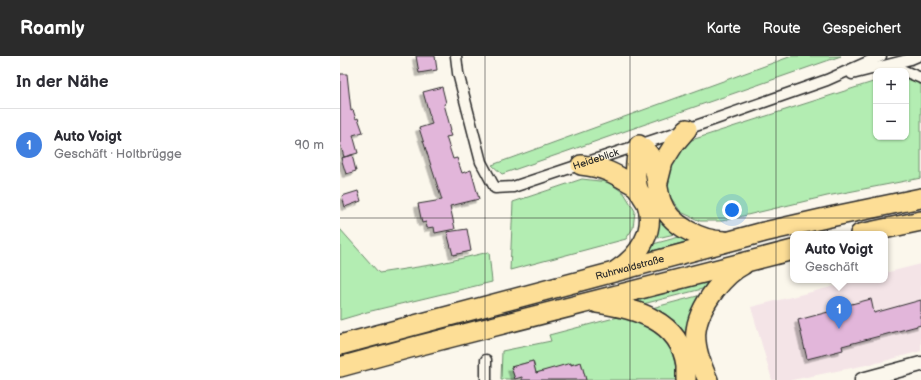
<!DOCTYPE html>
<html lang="de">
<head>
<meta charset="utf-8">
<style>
  :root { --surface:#fff; --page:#f7f7f7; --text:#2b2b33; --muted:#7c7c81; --line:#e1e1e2; --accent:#2b2b2b }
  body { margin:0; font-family:"Balsamiq Sans",sans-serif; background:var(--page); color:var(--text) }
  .controls { position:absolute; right:12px; top:12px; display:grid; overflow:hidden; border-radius:8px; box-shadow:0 1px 3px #0004 }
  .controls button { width:36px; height:36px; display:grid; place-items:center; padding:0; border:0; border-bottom:1px solid var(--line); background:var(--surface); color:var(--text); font:20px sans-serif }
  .you { position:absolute; left:392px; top:154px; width:14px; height:14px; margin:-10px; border:3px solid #fff; border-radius:50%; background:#1a73e8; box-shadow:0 0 0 6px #1a73e833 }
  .badge { display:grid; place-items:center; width:26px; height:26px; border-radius:50%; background:var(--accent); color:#fff; font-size:13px; font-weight:700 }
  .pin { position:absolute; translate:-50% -33px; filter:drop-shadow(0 1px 2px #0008) }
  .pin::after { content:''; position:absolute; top:21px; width:14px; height:12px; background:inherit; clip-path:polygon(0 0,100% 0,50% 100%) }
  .popup { position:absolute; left:450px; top:175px; width:98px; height:52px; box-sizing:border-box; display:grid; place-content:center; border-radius:8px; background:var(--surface); filter:drop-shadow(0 1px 3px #0005); font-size:13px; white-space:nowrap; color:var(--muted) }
  .popup b { font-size:15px; color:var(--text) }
  .popup::after { content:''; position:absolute; left:50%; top:100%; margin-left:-8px; border:8px solid transparent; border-top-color:var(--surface) }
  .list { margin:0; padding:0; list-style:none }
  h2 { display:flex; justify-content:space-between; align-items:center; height:52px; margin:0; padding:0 16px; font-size:17px }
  h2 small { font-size:13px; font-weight:400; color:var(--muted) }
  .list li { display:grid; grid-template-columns:26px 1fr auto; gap:12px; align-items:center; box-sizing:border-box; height:72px; padding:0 16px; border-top:1px solid var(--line) }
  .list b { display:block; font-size:15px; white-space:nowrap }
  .list p { margin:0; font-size:13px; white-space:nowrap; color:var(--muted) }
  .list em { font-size:13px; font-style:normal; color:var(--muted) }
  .map { position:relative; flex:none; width:581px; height:324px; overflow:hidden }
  header { display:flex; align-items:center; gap:24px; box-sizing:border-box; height:56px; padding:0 20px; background:var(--accent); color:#fff }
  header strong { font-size:19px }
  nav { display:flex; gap:22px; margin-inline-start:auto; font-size:14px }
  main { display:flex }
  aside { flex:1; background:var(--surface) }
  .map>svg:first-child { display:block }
  .built { fill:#f4e4e7 }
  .green { fill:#b3edb2; stroke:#6f8c6e }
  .building { fill:#e2b6da; stroke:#2b2b2b; filter:url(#shadow) }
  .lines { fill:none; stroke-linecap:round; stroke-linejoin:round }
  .street-casing { stroke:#2b2b2b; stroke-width:13 }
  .secondary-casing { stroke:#2b2b2b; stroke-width:17 }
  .highway-casing { stroke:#2b2b2b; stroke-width:22 }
  .street { stroke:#fbf7ec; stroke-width:10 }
  .secondary { stroke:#fbf7ec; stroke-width:14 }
  .highway { stroke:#fdde96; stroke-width:19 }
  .grid { fill:none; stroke:#2b2b2b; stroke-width:1; stroke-opacity:0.55 }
  .labels { text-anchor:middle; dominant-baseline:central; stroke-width:3; stroke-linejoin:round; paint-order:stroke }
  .street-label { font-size:10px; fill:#2b2b2b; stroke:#fbf7ec }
</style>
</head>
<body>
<header>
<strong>Roamly</strong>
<nav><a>Karte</a><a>Route</a><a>Gespeichert</a></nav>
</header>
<main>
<aside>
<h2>In der Nähe<small></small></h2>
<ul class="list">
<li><span class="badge" style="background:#3f7fe0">1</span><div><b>Auto Voigt</b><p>Geschäft · Holtbrügge</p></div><em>90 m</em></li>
</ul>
</aside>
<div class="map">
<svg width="581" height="324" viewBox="0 0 581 324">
  <defs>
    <filter id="shadow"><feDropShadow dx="-3.5" dy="3.5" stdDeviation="0" flood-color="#0004"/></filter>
  </defs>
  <rect width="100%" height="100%" fill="#fbf7ec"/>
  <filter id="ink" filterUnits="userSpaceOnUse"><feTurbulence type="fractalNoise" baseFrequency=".025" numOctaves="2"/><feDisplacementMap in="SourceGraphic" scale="8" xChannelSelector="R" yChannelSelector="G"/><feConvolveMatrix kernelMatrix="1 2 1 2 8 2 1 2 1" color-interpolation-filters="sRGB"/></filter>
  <g filter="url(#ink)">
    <!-- built -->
    <path class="built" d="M581,208V295L541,306L452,324H432L411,251L519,224H545V217Z"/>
    <!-- green -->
    <path class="green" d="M452,0H501L162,118L152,109Z
      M566,21L581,28V122L487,140L382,165H360L341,156L328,138V119L339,88L536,25V81H566Z
      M302,103L343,176L309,184Z
      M242,123L268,126L284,137L295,155L293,172L286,183L170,214L173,146Z
      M0,173L39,217L97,208L149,196L152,226L27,256L0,264Z
      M350,178L349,185L309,196L306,190Z
      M367,226L371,228L370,231L299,249L298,246L299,244Z
      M365,238L364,324H352L308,253Z
      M282,260L309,268L331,292L338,320L337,324H246L241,306L196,317L193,305L171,311L175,323H164L163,324H161L162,295L211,285L209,279Z"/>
    <!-- building -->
    <path class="building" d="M76,0H95L97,14L79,17Z
      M0,18H7L11,55L13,54L16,63L18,62L23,76L13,79L18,97L4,101L0,87Z
      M102,31L106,47L104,48L111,74L109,75L111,80L106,81L113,103L117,102L122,117L131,114L139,143L110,150L115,173L95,177L94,171L87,172L86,166L82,167L78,148L102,144L79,72L92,68L83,36Z
      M12,99L16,115L6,118L1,102Z
      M18,135L21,145L5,151L2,140Z
      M127,173L131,195L113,199L107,176Z
      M531,243L534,257L581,244V269L502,290L503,294L467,303L458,264L492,255V253Z
      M193,305L196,317L231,307V309L241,306L246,324H182V321L175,323L171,311Z"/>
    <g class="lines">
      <defs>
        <g id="street">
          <path id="s1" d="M116,0L118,17L141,106L155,132L173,131L347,73L487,24L541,0"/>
          <path d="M550,9L581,22"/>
          <path d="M512,18L571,3L578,0"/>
          <path d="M146,324V304"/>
        </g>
        <path id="secondary" d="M522,324L581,308"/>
        <g id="highway">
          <path d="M241,109C267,112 275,118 297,131"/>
          <path d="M318,126L323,106L335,87L347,73"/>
          <path d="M520,178L581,165"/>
          <path d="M277,214C299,200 316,175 307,148C304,142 298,136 297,129C294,116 296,102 299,89C303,92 308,96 310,100C316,110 317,133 321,145C329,169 361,185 385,185"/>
          <path d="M257,247C294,252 340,264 346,309C346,314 346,319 346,324"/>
          <path id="s2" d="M0,289L424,176L490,161L581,142"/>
          <path d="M0,311L77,290L453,194"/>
          <path d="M368,324C351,287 350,267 375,234C383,224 391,215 403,209"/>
        </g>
      </defs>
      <!-- street casing -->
      <use href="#street" class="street-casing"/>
      <!-- secondary casing -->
      <use href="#secondary" class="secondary-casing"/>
      <!-- highway casing -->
      <use href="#highway" class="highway-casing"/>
      <!-- street -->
      <use href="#street" class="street"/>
      <!-- secondary -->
      <use href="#secondary" class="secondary"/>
      <!-- highway -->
      <use href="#highway" class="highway"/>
    </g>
  </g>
  <!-- grid -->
  <path class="grid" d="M145,0V324M290,0V324M436,0V324M0,162H581"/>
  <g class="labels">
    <!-- street labels -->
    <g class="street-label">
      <text stroke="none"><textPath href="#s1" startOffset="244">Heideblick</textPath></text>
      <text stroke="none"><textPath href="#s2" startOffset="300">Ruhrwaldstraße</textPath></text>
    </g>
  </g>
</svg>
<div class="controls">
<button>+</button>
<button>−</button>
</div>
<div class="you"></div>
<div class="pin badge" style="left:499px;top:273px;background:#3f7fe0">1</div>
<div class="popup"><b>Auto Voigt</b>Geschäft</div>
</div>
</main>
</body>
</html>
